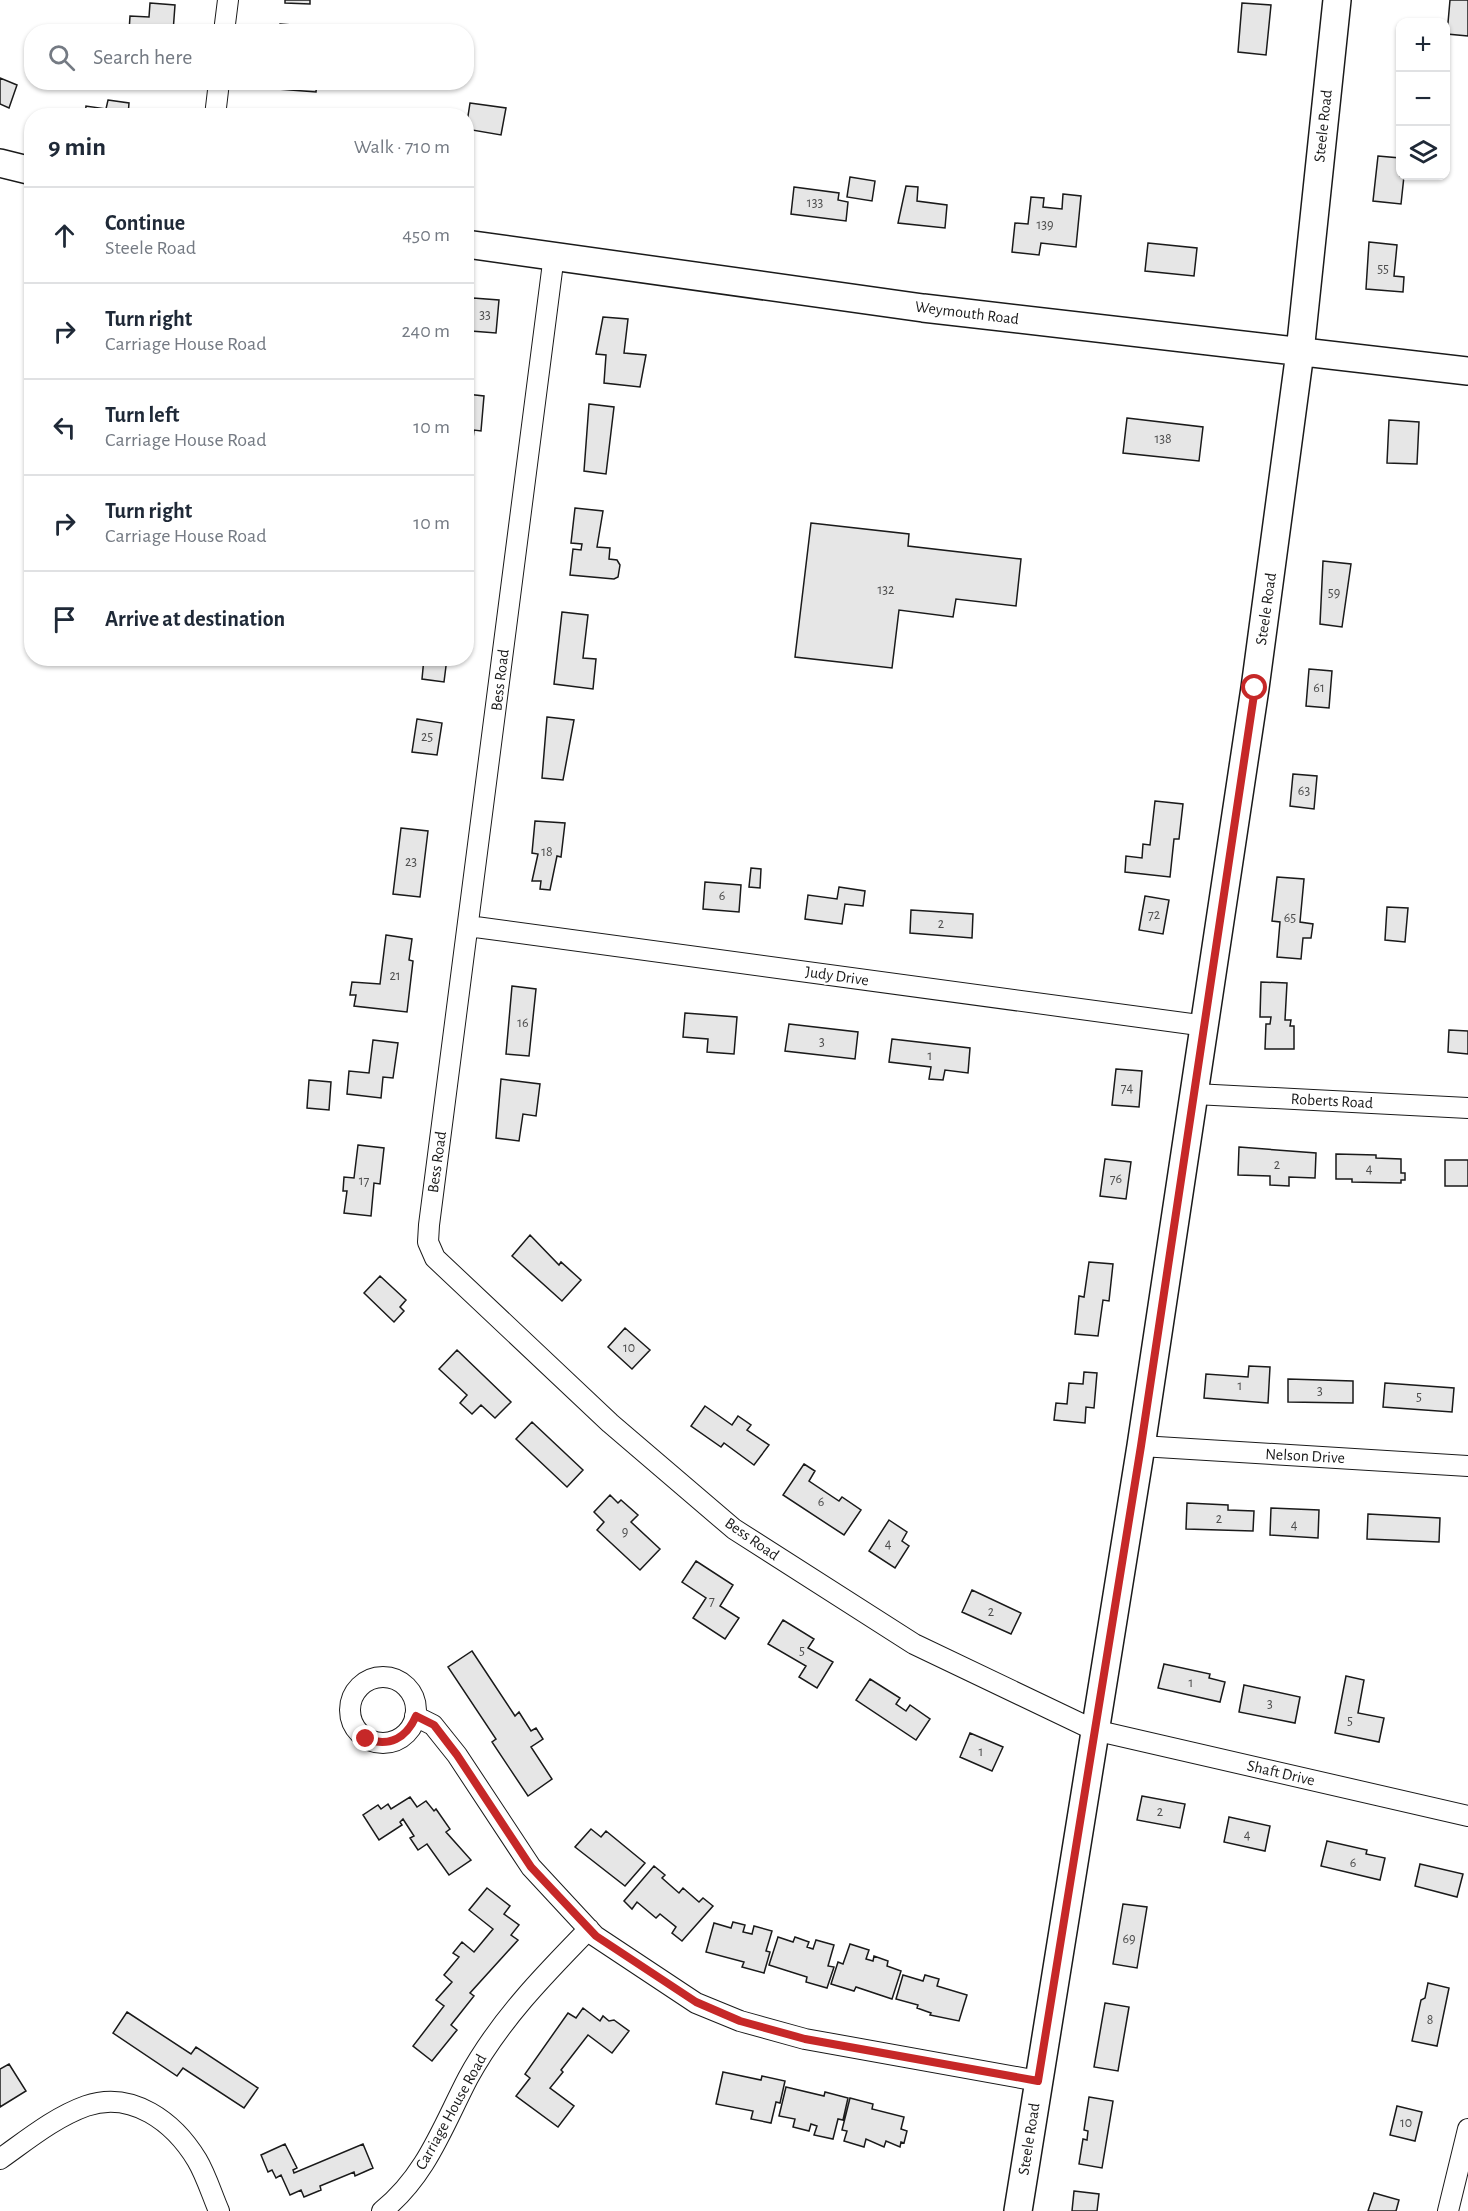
<!DOCTYPE html>
<html lang="en">
<head>
<meta charset="utf-8">
<style>
  :root { --surface:#fff; --page:#f2f2f3; --text:#1f2937; --muted:#747a83; --line:#e0e1e3 }
  body { margin:0; font-family:"Alegreya Sans",sans-serif; background:var(--page); color:var(--text) }
  .controls { position:absolute; right:18px; top:18px; display:grid; overflow:hidden; border-radius:12px; box-shadow:0 2px 4px #0004 }
  .controls button { width:54px; height:54px; display:grid; place-items:center; padding:0; border:0; border-bottom:2px solid var(--line); background:var(--surface); color:var(--text); font:30px sans-serif }
  .stop { position:absolute; width:18px; height:18px; margin:-14px; border:4px solid #c62828; border-radius:50%; background:#fff }
  .stop.end { background:#c62828; border-color:#fff; box-shadow:0 2px 6px #0008 }
  .list { margin:0; padding:0; list-style:none }
  h2 { display:flex; justify-content:space-between; align-items:center; height:78px; margin:0; padding:0 24px; font-size:26px }
  h2 small { font-size:20px; font-weight:400; color:var(--muted) }
  .list li { display:grid; grid-template-columns:39px 1fr auto; gap:18px; align-items:center; box-sizing:border-box; height:96px; padding:0 24px; border-top:2px solid var(--line) }
  .list b { display:block; font-size:22px; white-space:nowrap }
  .list p { margin:0; font-size:20px; white-space:nowrap; color:var(--muted) }
  .list em { font-size:20px; font-style:normal; color:var(--muted) }
  .icon { flex:none; width:33px; height:33px; fill:none; stroke:currentColor; stroke-width:2; stroke-linecap:round; stroke-linejoin:round }
  .map { position:relative; flex:none; width:1468px; height:2211px; overflow:hidden }
  .search { position:absolute; background:var(--surface); box-shadow:0 2px 4px #0004; left:24px; top:24px; width:450px; height:66px; display:flex; align-items:center; gap:15px; box-sizing:border-box; padding:0 21px; border-radius:24px; color:var(--muted); font-size:22px }
  .panel { position:absolute; background:var(--surface); box-shadow:0 2px 4px #0004; left:24px; top:108px; width:450px; height:558px; border-radius:24px }
  .map>svg:first-child { display:block }
  .building { fill:#e6e6e6; stroke:#1a1a1a; stroke-width:1.5 }
  .lines { fill:none; stroke-linecap:round; stroke-linejoin:round }
  .street-casing { stroke:#1a1a1a; stroke-width:22 }
  .secondary-casing { stroke:#1a1a1a; stroke-width:30 }
  .street { stroke:#fff; stroke-width:20 }
  .secondary { stroke:#fff; stroke-width:27 }
  .route { stroke:#c62828; stroke-width:8 }
  .labels { text-anchor:middle; dominant-baseline:central; stroke-width:4.5; stroke-linejoin:round; paint-order:stroke }
  .number-label { font-size:14px; fill:#4d4d4d }
  .street-label { font-size:16px; fill:#1a1a1a; stroke:#fff }
</style>
</head>
<body>
<div class="map">
<svg width="1468" height="2211" viewBox="0 0 1468 2211">
  <rect width="100%" height="100%" fill="#fff"/>
  <!-- building -->
  <path class="building" d="M285,0H310V4L285,3Z
    M1450,0H1468V36L1447,34Z
    M150,3L175,5L173,32H129L130,16L149,17Z
    M1242,3L1271,5L1266,55L1238,52Z
    M280,24L305,26V32H279Z
    M0,78L17,85L9,108L0,104Z
    M279,82H317L316,92L278,89Z
    M108,100L129,103L128,116H85L86,106L106,109Z
    M470,103L506,108L501,135L466,129Z
    M1378,156L1400,158V176H1404L1401,204L1373,201Z
    M850,177L875,181L872,201L847,197Z
    M906,186L918,187L917,201L947,205L945,228L898,223Z
    M794,187L839,193L838,200L848,202L846,221L791,214Z
    M1063,194L1081,196L1076,247L1041,243L1039,255L1012,252L1015,223L1028,224L1031,197L1044,198L1043,207L1062,209Z
    M1369,242L1397,245L1394,276L1404,277L1403,292L1366,289Z
    M1148,243L1197,248L1194,276L1145,271Z
    M473,298L499,300L496,333L471,331Z
    M603,317L628,319L624,353L646,355L640,387L604,383L606,355L596,354Z
    M466,394L484,396L481,431L474,430L469,473H466Z
    M589,404L614,407L606,474L584,471Z
    M1127,418L1203,427L1199,461L1123,453Z
    M1389,420L1419,422L1417,464L1387,463Z
    M466,503L471,504L466,534Z
    M575,508L603,511L597,547L610,548L609,559L617,560L620,565L618,577L614,579L570,575L573,549L581,550L582,544L571,543Z
    M811,523L909,534L908,546L1021,559L1016,606L956,599L953,617L899,610L892,668L795,657Z
    M1323,561L1351,564L1342,627L1320,624Z
    M562,612L588,615L583,658L596,659L593,689L554,684Z
    M424,658H447L444,682L422,679Z
    M1309,669L1332,671L1329,708L1306,706Z
    M547,717L574,720L563,780L542,778Z
    M417,719L442,723L437,755L412,752Z
    M1293,774L1317,776L1314,809L1290,806Z
    M1155,801L1183,804L1179,839H1174L1170,877L1125,872L1126,856L1142,858L1143,844L1150,845Z
    M535,821L565,823L561,857L557,856L550,890L540,889L541,881H532L538,854L532,853Z
    M401,828L428,831L420,897L393,894Z
    M751,868L761,869L760,888L749,887Z
    M1277,877L1304,879L1300,922L1313,924L1311,938H1303L1301,959L1277,957L1280,922L1272,921Z
    M705,882L741,885L739,912L703,909Z
    M839,887L865,891L863,906L845,904L842,924L805,919L808,895L837,899Z
    M1145,896L1169,900L1163,934L1139,930Z
    M1387,907L1408,908L1405,942L1385,940Z
    M911,910L973,914L972,938L910,933Z
    M386,935L412,939L409,960L413,961L407,1012L354,1006L356,995H350L352,982L380,984Z
    M1261,982L1287,983L1285,1020H1291L1290,1026H1294V1049H1265L1266,1024H1270L1271,1017H1260Z
    M512,986L536,989L529,1056L506,1054Z
    M685,1013L737,1017L734,1054L707,1052L708,1039L683,1037Z
    M789,1024L858,1032L855,1059L785,1051Z
    M1449,1030L1468,1031V1054L1448,1052Z
    M892,1039L970,1048L968,1073L945,1070L943,1080L929,1079L931,1067L889,1062Z
    M373,1040L398,1043L393,1078L383,1077L381,1098L347,1094L349,1071L369,1073Z
    M1116,1069L1142,1071L1139,1107L1112,1105Z
    M501,1079L540,1084L536,1116L523,1114L519,1141L496,1138Z
    M309,1080L331,1082L329,1110L307,1108Z
    M358,1145L384,1148L380,1184L374,1183L371,1216L344,1213L347,1191H343L344,1177L354,1178Z
    M1239,1147L1316,1153L1315,1178L1289,1177V1186L1270,1185V1176L1238,1175Z
    M1336,1154L1376,1155V1158L1401,1159V1173H1405V1180H1401V1183L1352,1182V1179H1336Z
    M1105,1159L1131,1162L1126,1199L1100,1196Z
    M1445,1160H1468V1186H1445Z
    M530,1235L559,1265L561,1262L581,1280L562,1301L512,1256Z
    M1089,1262L1113,1264L1109,1301L1103,1300L1098,1336L1075,1334L1079,1296L1084,1297Z
    M380,1276L406,1300L400,1307L404,1311L394,1322L364,1293Z
    M625,1328L650,1350L632,1369L608,1347Z
    M457,1350L511,1402L495,1418L481,1405L472,1414L460,1403L467,1395L439,1369Z
    M1249,1366L1270,1367L1268,1403L1204,1398L1206,1374L1248,1377Z
    M1084,1372L1097,1373L1094,1408L1086,1407L1085,1423L1054,1420L1056,1403L1067,1404L1069,1383L1083,1384Z
    M1288,1379L1353,1381V1403L1288,1402Z
    M1385,1383L1454,1388L1452,1412L1383,1407Z
    M705,1406L732,1425L738,1416L751,1425L747,1430L769,1445L754,1465L724,1443L721,1447L691,1426Z
    M532,1422L583,1470L567,1487L516,1439Z
    M804,1464L815,1471L809,1481L839,1501L842,1497L861,1510L844,1535L783,1495Z
    M610,1495L618,1503L621,1500L638,1515L631,1522L660,1549L640,1570L597,1530L604,1522L594,1512Z
    M1187,1503L1228,1505V1510L1254,1511L1253,1531L1186,1529Z
    M1271,1508L1319,1510L1318,1538L1270,1535Z
    M1368,1514L1440,1518L1439,1542L1367,1539Z
    M889,1520L907,1532L902,1541L909,1546L895,1568L869,1551Z
    M696,1561L733,1585L720,1606L739,1618L725,1639L693,1618L706,1598L682,1582Z
    M972,1590L1021,1613L1011,1634L962,1612Z
    M783,1620L814,1639L808,1648L833,1662L817,1688L799,1677L806,1666L768,1644Z
    M472,1651L515,1716L519,1712L531,1731L536,1728L543,1739L531,1747L552,1779L528,1796L492,1742L496,1739L448,1667Z
    M1164,1664L1210,1674L1209,1678L1225,1682L1220,1702L1158,1688Z
    M1346,1676L1364,1680L1358,1713L1384,1718L1379,1742L1335,1733Z
    M870,1679L900,1698L896,1704L906,1711L910,1705L930,1719L916,1740L856,1700Z
    M1244,1685L1300,1697L1295,1723L1239,1712Z
    M970,1733L1003,1747L992,1771L960,1757Z
    M1142,1796L1185,1804L1180,1828L1137,1820Z
    M410,1797L417,1807L426,1801L434,1811L436,1809L450,1829L446,1832L471,1860L449,1875L427,1844L418,1850L410,1838L414,1836L403,1819L400,1822L402,1825L379,1840L363,1815L378,1805L381,1809L388,1804L391,1809Z
    M1229,1817L1270,1826L1265,1851L1224,1842Z
    M591,1829L601,1837L606,1831L645,1863L625,1886L575,1847Z
    M1327,1841L1367,1850L1366,1854L1385,1858L1380,1880L1321,1866Z
    M1420,1864L1463,1874L1457,1897L1415,1886Z
    M654,1866L665,1875L662,1878L679,1893L683,1888L699,1902L703,1898L713,1906L682,1941L672,1933L676,1927L660,1914L656,1918L637,1902L632,1909L624,1901Z
    M487,1888L510,1906L504,1914L519,1925L511,1935L518,1940L470,1993L474,1996L451,2025L457,2030L432,2061L413,2046L444,2006L436,2000L452,1982L444,1975L459,1957L453,1953L462,1942L474,1952L493,1929L469,1910Z
    M1123,1904L1147,1907L1137,1968L1113,1964Z
    M733,1922L745,1925L743,1932L752,1934L754,1926L772,1931L766,1951L770,1952L764,1973L742,1967L744,1962L706,1952L714,1923L731,1928Z
    M778,1937L793,1942L795,1937L809,1942L807,1947L813,1949L816,1940L834,1945L828,1966L834,1967L827,1988L806,1982L807,1977L769,1965Z
    M850,1944L869,1950L866,1959L873,1961L874,1956L888,1961L887,1966L901,1971L892,1999L856,1987L854,1991L831,1984L838,1962L843,1964Z
    M903,1975L923,1981L925,1975L939,1979L937,1986L967,1995L959,2021L930,2015L931,2013L917,2008L918,2005L896,1999Z
    M1428,1983L1449,1988L1437,2046L1412,2041L1421,2000L1425,1998Z
    M1105,2003L1129,2007L1118,2071L1094,2067Z
    M583,2008L600,2021L603,2016L609,2021L614,2020L629,2031L612,2053L588,2035L561,2070L563,2072L550,2088L574,2106L558,2127L516,2096L530,2078L525,2074L568,2013L576,2018Z
    M127,2012L191,2054L196,2047L258,2088L244,2108L183,2068L177,2076L113,2033Z
    M9,2064L26,2091L0,2107V2069Z
    M723,2072L761,2080L762,2076L785,2081L780,2103L776,2102L771,2123L751,2119L753,2111L716,2104Z
    M786,2087L824,2096L825,2092L848,2098L843,2120L838,2119L833,2139L814,2135L817,2126L811,2124L809,2131L793,2127L795,2119L779,2116Z
    M1089,2097L1113,2101L1102,2168L1079,2164L1083,2139L1087,2140L1088,2131L1084,2130Z
    M850,2098L873,2104L872,2109L904,2117L901,2129L907,2131L904,2143L901,2142L900,2147L886,2141L884,2147L866,2139L864,2147L844,2141L847,2131L842,2130Z
    M1397,2106L1422,2112L1415,2141L1390,2135Z
    M285,2144L297,2168L293,2170L294,2173L363,2144L373,2168L355,2176L354,2172L320,2186L321,2190L304,2197L301,2190L290,2195L281,2175L276,2178L272,2170L268,2172L261,2155Z
    M1074,2191L1099,2194L1097,2211H1072Z
    M1374,2193L1399,2200L1396,2211H1368Z"/>
  <g class="lines">
    <defs>
      <path id="street" d="M224,32L228,0
        M215,116L219,82
        M554,255L429,1225L428,1242L435,1258L610,1423L734,1529L914,1644L1094,1730L1468,1816
        M468,926L1206,1026
        M1195,1094L1468,1108
        M1141,1446L1468,1466
        M350 1710a33 33 0 1 1 66 0a33 33 0 1 1-66 0Z
        M415,1716L433,1725L457,1755L531,1867L595,1936L696,2003L740,2021L805,2039L1038,2081
        M0,2159C27,2140 55,2117 86,2106C132,2090 174,2122 197,2160C206,2175 212,2195 219,2211
        M382,2211C426,2176 443,2126 468,2078C499,2021 544,1975 589,1929
        M1448,2211L1468,2129"/>
      <path id="secondary" d="M0,163L32,171
        M466,244L923,308L1468,371
        M1018,2211L1141,1446L1255,688L1300,352L1337,0"/>
    </defs>
    <!-- street casing -->
    <use href="#street" class="street-casing"/>
    <!-- secondary casing -->
    <use href="#secondary" class="secondary-casing"/>
    <!-- street -->
    <use href="#street" class="street"/>
    <!-- secondary -->
    <use href="#secondary" class="secondary"/>
  </g>
  <g class="lines">
    <!-- route -->
    <path class="route" d="M366,1739C389,1747 406,1739 416,1716L434,1725L457,1755L531,1867L596,1936L696,2002L740,2021L805,2039L1038,2081L1141,1446L1255,688"/>
  </g>
  <g class="labels">
    <!-- number labels -->
    <g class="number-label">
      <text x="815" y="203">133</text>
      <text x="1045" y="225">139</text>
      <text x="1383" y="269">55</text>
      <text x="485" y="315">33</text>
      <text x="1163" y="439">138</text>
      <text x="886" y="590">132</text>
      <text x="1334" y="593">59</text>
      <text x="1319" y="688">61</text>
      <text x="427" y="737">25</text>
      <text x="1304" y="791">63</text>
      <text x="547" y="852">18</text>
      <text x="411" y="862">23</text>
      <text x="722" y="896">6</text>
      <text x="1154" y="915">72</text>
      <text x="1290" y="918">65</text>
      <text x="941" y="924">2</text>
      <text x="395" y="976">21</text>
      <text x="523" y="1023">16</text>
      <text x="822" y="1042">3</text>
      <text x="930" y="1056">1</text>
      <text x="1127" y="1088">74</text>
      <text x="1277" y="1165">2</text>
      <text x="1369" y="1169">4</text>
      <text x="1116" y="1179">76</text>
      <text x="364" y="1181">17</text>
      <text x="629" y="1348">10</text>
      <text x="1240" y="1386">1</text>
      <text x="1320" y="1391">3</text>
      <text x="1419" y="1397">5</text>
      <text x="821" y="1502">6</text>
      <text x="1219" y="1519">2</text>
      <text x="1294" y="1525">4</text>
      <text x="625" y="1532">9</text>
      <text x="888" y="1544">4</text>
      <text x="712" y="1601">7</text>
      <text x="991" y="1612">2</text>
      <text x="802" y="1651">5</text>
      <text x="1191" y="1683">1</text>
      <text x="1270" y="1704">3</text>
      <text x="1350" y="1721">5</text>
      <text x="981" y="1752">1</text>
      <text x="1160" y="1812">2</text>
      <text x="1247" y="1835">4</text>
      <text x="1353" y="1863">6</text>
      <text x="1129" y="1939">69</text>
      <text x="1430" y="2020">8</text>
      <text x="1406" y="2123">10</text>
    </g>
    <!-- street labels -->
    <g class="street-label">
      <text transform="translate(1323 126) rotate(-84)">Steele Road</text>
      <text transform="translate(967 313) rotate(7)">Weymouth Road</text>
      <text transform="translate(1266 609) rotate(-82)">Steele Road</text>
      <text transform="translate(500 680) rotate(-83)">Bess Road</text>
      <text transform="translate(837 976) rotate(8)">Judy Drive</text>
      <text transform="translate(1332 1101) rotate(3)">Roberts Road</text>
      <text transform="translate(437 1162) rotate(-82)">Bess Road</text>
      <text transform="translate(1305 1456) rotate(3)">Nelson Drive</text>
      <text transform="translate(752 1539) rotate(35)">Bess Road</text>
      <text transform="translate(1281 1773) rotate(13)">Shaft Drive</text>
      <text transform="translate(451 2112) rotate(-61)">Carriage House Road</text>
      <text transform="translate(1029 2139) rotate(-81)">Steele Road</text>
    </g>
  </g>
</svg>
<div class="controls">
<button>+</button>
<button>−</button>
<button><svg class="icon" aria-label="layers" viewBox="0 0 24 24"><path d="M12 4l9 5-9 5-9-5zM3 14l9 5 9-5"/></svg></button>
</div>
<div class="stop" style="left:1255px;top:688px"></div>
<div class="stop end" style="left:366px;top:1739px"></div>
<div class="search"><svg class="icon" aria-label="search" viewBox="0 0 24 24"><circle cx="10" cy="10" r="6"/><path d="M15 15l6 6"/></svg>Search here</div>
<section class="panel">
<h2>9 min<small>Walk · 710 m</small></h2>
<ul class="list">
<li><svg class="icon" aria-label="ahead" viewBox="0 0 24 24"><path d="M12 20V5M6 11l6-6 6 6"/></svg><div><b>Continue</b><p>Steele Road</p></div><em>450 m</em></li>
<li><svg class="icon" aria-label="right" viewBox="0 0 24 24"><path d="M7 20v-9h11M14 6l5 5-5 5"/></svg><div><b>Turn right</b><p>Carriage House Road</p></div><em>240 m</em></li>
<li><svg class="icon" aria-label="left" viewBox="0 0 24 24"><path d="M17 20v-9H6M10 6l-5 5 5 5"/></svg><div><b>Turn left</b><p>Carriage House Road</p></div><em>10 m</em></li>
<li><svg class="icon" aria-label="right" viewBox="0 0 24 24"><path d="M7 20v-9h11M14 6l5 5-5 5"/></svg><div><b>Turn right</b><p>Carriage House Road</p></div><em>10 m</em></li>
<li><svg class="icon" aria-label="arrive" viewBox="0 0 24 24"><path d="M6 21V4h12l-3 4 3 4H6"/></svg><div><b>Arrive at destination</b></div></li>
</ul>
</section>
</div>
</body>
</html>
